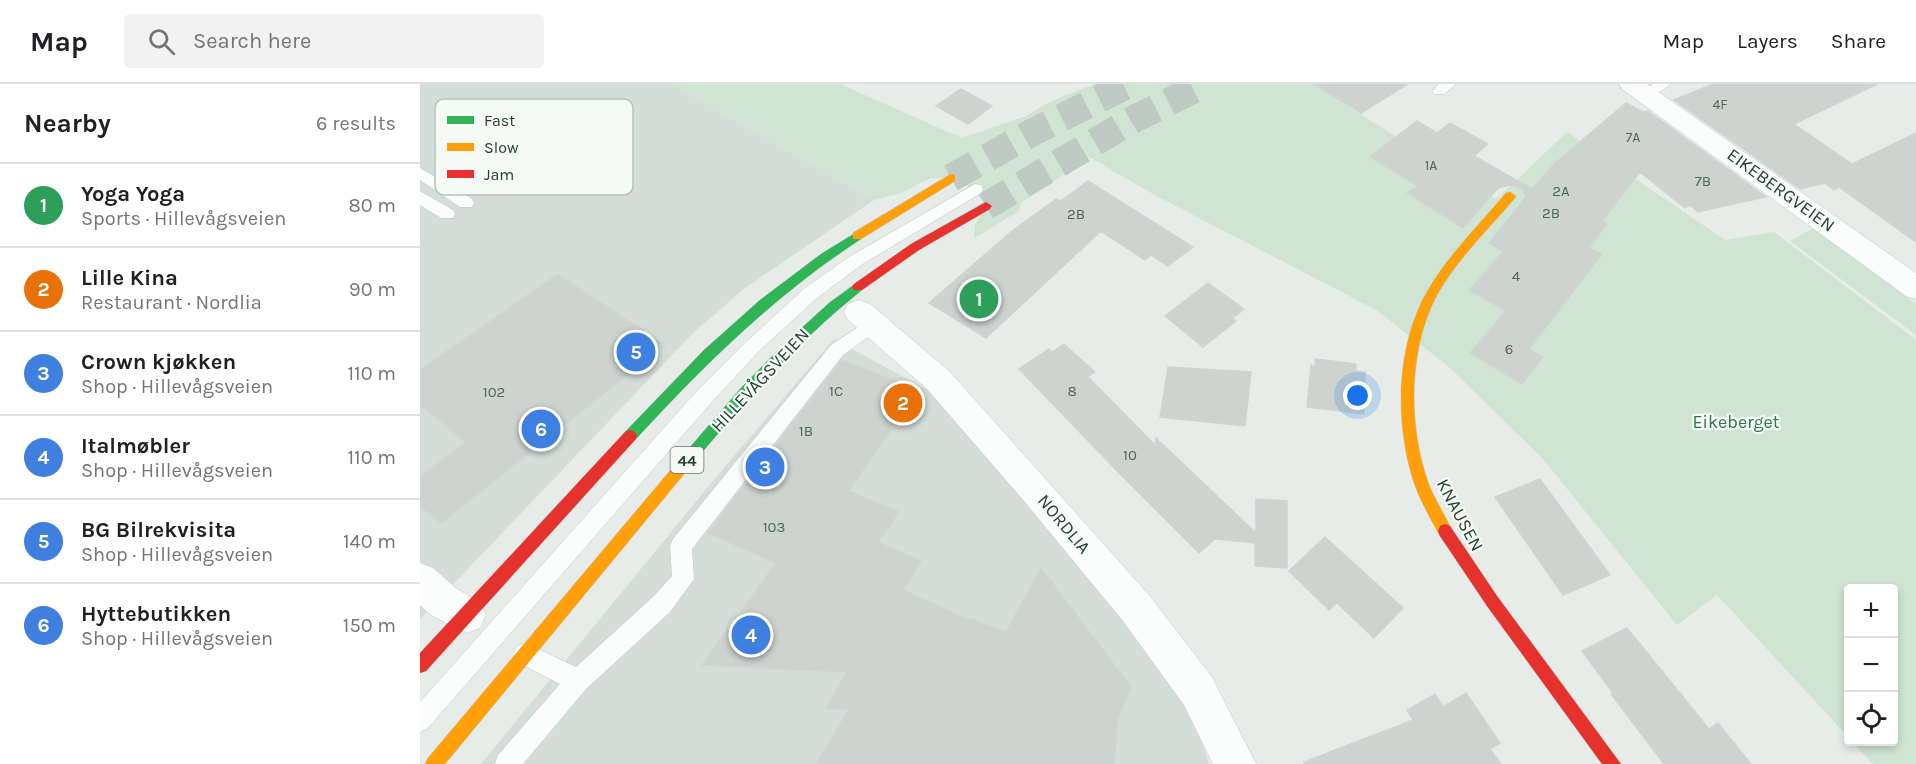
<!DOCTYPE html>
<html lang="en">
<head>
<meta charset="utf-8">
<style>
  :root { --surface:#fff; --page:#f2f2f2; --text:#202124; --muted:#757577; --line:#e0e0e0; --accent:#111827 }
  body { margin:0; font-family:Karla,sans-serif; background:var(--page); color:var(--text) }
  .controls { position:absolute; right:18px; bottom:18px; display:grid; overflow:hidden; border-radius:6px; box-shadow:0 3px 9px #0003 }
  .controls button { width:54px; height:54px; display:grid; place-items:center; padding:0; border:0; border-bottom:2px solid var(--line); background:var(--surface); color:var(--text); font:30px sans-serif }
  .you { position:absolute; left:938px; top:312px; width:21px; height:21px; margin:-15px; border:4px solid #fff; border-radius:50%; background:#1a73e8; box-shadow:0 0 0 9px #1a73e833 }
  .badge { display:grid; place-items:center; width:39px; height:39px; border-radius:50%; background:var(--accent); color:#fff; font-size:20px; font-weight:700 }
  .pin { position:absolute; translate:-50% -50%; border:3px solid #fff; box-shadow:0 2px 6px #0006 }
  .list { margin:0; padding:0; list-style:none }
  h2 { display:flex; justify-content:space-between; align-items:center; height:78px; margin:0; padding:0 24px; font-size:26px }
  h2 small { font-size:20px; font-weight:400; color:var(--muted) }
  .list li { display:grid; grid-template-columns:39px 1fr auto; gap:18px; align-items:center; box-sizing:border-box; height:84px; padding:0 24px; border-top:2px solid var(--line) }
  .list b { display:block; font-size:22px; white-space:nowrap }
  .list p { margin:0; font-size:20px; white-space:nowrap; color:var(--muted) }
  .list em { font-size:20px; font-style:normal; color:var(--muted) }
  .icon { flex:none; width:33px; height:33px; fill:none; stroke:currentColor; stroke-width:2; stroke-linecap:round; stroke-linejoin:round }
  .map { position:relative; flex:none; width:1496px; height:680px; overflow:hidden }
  header { display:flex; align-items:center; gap:36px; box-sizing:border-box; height:84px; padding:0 30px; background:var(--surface); border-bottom:2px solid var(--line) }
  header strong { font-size:28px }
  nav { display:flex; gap:33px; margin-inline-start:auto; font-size:21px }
  .search { width:420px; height:54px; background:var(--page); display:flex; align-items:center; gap:15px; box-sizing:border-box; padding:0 21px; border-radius:6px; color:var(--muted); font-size:22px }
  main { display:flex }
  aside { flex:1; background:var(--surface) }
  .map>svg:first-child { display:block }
  .built { fill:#d5ddd8 }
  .green { fill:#d0e4d4 }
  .building { fill:#ced3d0; stroke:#cfd5d2; stroke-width:1.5 }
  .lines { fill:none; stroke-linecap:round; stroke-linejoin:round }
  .primary-tunnel { stroke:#c0cac5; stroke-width:28; stroke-dasharray:28 14; stroke-linecap:butt }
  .lane-casing { stroke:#c4c9c6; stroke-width:1 }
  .street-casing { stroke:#c4c9c6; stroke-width:1 }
  .fast-casing { stroke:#c2c9c6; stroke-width:1 }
  .slow-casing { stroke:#c2c9c6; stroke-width:1 }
  .jam-casing { stroke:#c2c9c6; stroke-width:1 }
  .lane { fill:#fbfcfc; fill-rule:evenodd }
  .street { fill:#fbfcfc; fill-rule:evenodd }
  .fast { fill:#30b455; fill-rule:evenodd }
  .slow { fill:#ff9f0a; fill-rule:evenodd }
  .jam { fill:#e5322d; fill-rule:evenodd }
  .labels { text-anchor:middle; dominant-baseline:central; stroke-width:4.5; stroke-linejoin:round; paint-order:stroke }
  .far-number-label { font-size:14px; fill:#4f665c }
  .number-label { font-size:15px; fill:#4f665c }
  .shield { fill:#f5faf7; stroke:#63786f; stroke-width:1.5 }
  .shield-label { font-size:16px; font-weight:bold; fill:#244035 }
  .street-label { font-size:18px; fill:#244035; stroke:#f5faf7 }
  .park-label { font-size:18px; fill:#2e7642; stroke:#f5faf7 }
  .key { fill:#f5faf7; stroke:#b6c2bd; stroke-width:1.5 }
  .key-label { font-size:16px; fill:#244035 }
</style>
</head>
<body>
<header>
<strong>Map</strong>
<div class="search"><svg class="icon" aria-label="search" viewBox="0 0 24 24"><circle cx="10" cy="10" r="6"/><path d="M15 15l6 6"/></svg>Search here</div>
<nav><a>Map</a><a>Layers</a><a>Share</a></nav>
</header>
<main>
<aside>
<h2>Nearby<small>6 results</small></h2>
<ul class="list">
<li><span class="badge" style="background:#2e9e5b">1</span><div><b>Yoga Yoga</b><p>Sports · Hillevågsveien</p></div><em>80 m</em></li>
<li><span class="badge" style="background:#e8710a">2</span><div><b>Lille Kina</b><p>Restaurant · Nordlia</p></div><em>90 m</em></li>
<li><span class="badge" style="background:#3f7fe0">3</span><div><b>Crown kjøkken</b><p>Shop · Hillevågsveien</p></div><em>110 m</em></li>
<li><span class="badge" style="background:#3f7fe0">4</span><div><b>Italmøbler</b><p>Shop · Hillevågsveien</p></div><em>110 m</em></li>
<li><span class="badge" style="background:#3f7fe0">5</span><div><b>BG Bilrekvisita</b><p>Shop · Hillevågsveien</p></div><em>140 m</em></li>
<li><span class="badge" style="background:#3f7fe0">6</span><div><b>Hyttebutikken</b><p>Shop · Hillevågsveien</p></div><em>150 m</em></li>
</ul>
</aside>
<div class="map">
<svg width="1496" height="680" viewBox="0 0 1496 680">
  <rect width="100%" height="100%" fill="#e7ece9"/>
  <!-- built -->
  <path class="built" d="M0,0H252L454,116L325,204L274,248L0,535Z
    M414,255L511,308L633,447L735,572L774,635L789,680H61L302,386Z"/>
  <!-- green -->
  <path class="green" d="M252,0H420L542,54L606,32L631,17L675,0H892L1076,115L1147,48L1305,156L1354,148L1496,256V680H1453L1432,658H1474V504H1428V653L1297,511L1257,541L1123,375L1030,284L958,227L733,110L669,73L601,119L599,127L554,155L555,141L566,122C551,97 526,85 498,100C494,102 490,106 486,107C476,111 464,113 454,116Z
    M1394,144L1496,220V251L1370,157Z"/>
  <!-- building -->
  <path class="building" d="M893,0H988L941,29Z
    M1293,0H1457L1374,40L1432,80L1496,49V158L1419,103L1414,106L1405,99L1380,105L1254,16Z
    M541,5L572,22L548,40L516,22Z
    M1206,19L1223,28L1228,27L1346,113L1278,128L1270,121L1265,124L1220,88L1182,137L1187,140L1169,164L1182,170L1109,265L1123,273L1102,300L1050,269L1086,227L1049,206L1083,168L1069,159L1106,113L1102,104L1090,101L1078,104L1043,144L987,109L998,102L950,73L997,37L1017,49L1030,39L1068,60L1054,72L1112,105L1135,79Z
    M668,97L773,163L748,182L731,171L725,176L681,147L566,254L509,219L592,147L636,115L641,117Z
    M138,190L245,261L21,439L0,422V393L46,358L0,321V286Z
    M788,199L824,225L813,234L816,237L783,263L745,232Z
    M644,260L675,288L668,293L735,361L736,354L836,449V415L867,417V484L835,482V459L795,455L779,469L697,387L599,285L629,265L632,268Z
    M895,275L936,280V287L945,288L944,330L887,323L891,281L895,282Z
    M422,276L485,301L473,318L490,324L470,343L472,345L428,407L479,428L458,458L501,477L483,506L551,537L552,535L586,548L621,484L711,603L698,634L694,680H396L429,625L406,624L427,588L282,581L356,479L288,449Z
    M748,283L831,288L825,342L740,333Z
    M1120,395L1190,491L1143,511L1075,413Z
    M905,453L983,524L954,554L917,519L909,526L869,487Z
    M1207,544L1289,645L1298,639L1331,680H1244L1191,610L1193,609L1162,567Z
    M1046,609L1080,659L1070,665L1081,680H884V678L993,636L987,626L1015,610L1023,623Z"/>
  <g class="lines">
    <!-- primary-tunnel -->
    <path class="primary-tunnel" d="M531,94L613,48L709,0
      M566,122L714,35L785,0"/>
    <defs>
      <path id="lane" d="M1019,0H1036L1024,10H1014L1012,7Z
        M1233,0H1251L1231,13H1221L1219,10Z
        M0,84L52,115L54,119L52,123H40L0,96Z
        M555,100L561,101L563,105L561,109L441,181L397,214L339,267L290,320L8,644L0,648V618L276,308L327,257L385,204L429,173Z
        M0,107L33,126L35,130L33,134H21L0,121Z
        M452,234L458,236L461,241L458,246L423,271L272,465L274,495L250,528L166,605L103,680H75L78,671L140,600L97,578L93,570L97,562L105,559L156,583L234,512L252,492L250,462L253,455L411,261Z"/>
      <path id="street" d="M1199,0H1227L1496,189V215L1486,212L1202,5Z
        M439,216L450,220L529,287L729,511L792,593L836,680H793L764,621L703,537L604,417L507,305L428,236L424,228L428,220Z
        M0,479L13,484L37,505L60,518L66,531L60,544L47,549L11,531L0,521Z"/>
      <path id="fast" d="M437,148L441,149V155C355,211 284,281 215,356L210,358L205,356L203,352L205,348L284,266L340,216L401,170Z
        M438,198L444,203L442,206C377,258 322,320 269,384L264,386L259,384L257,380L259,376L320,305L363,261L409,219Z"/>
      <path id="slow" d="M531,90L535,91V97L441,155H433V149Z
        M1090,108L1096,112L1094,115C1068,146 1037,175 1017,211C988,265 988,341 1008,398C1014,415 1025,430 1032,447L1030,452L1025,454L1020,452C1009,432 997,411 991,389C975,331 977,259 1008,206C1029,170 1059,141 1086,109Z
        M264,374L269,376L271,380L269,384L25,680H5L8,674L259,376Z"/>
      <path id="jam" d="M566,118L572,122L570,125L499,166L442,206H434L432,203L434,200L491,160Z
        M210,346L215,348L217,352L215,356L6,587L0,589V569L205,348Z
        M1025,440L1030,442L1077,512L1201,680H1182L1067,522L1020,452L1018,447L1020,442Z"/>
    </defs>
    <!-- lane casing -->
    <use href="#lane" class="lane-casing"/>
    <!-- street casing -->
    <use href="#street" class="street-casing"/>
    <!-- fast casing -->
    <use href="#fast" class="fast-casing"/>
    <!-- slow casing -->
    <use href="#slow" class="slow-casing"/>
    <!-- jam casing -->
    <use href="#jam" class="jam-casing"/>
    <!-- lane -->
    <use href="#lane" class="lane"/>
    <!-- street -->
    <use href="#street" class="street"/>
    <!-- fast -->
    <use href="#fast" class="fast"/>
    <!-- slow -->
    <use href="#slow" class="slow"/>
    <!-- jam -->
    <use href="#jam" class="jam"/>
  </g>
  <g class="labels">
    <!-- far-number labels -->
    <g class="far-number-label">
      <text x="1300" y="20">4F</text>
      <text x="1213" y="53">7A</text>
      <text x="1011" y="81">1A</text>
    </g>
    <!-- number labels -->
    <g class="number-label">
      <text x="1283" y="97">7B</text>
      <text x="1141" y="107">2A</text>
      <text x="1131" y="129">2B</text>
      <text x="656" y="130">2B</text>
      <text x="1096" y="192">4</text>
      <text x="1089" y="265">6</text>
      <text x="416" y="307">1C</text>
      <text x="652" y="307">8</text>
      <text x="74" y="308">102</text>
      <text x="386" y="347">1B</text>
      <text x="710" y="371">10</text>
      <text x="354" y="443">103</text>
    </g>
    <!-- shield labels -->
    <rect class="shield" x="250.5" y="363" width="33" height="26" rx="4.5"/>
    <g class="shield-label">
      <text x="267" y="376">44</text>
    </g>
    <!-- street labels -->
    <g class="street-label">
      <text transform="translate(1361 106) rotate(36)">EIKEBERGVEIEN</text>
      <text transform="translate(340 296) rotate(-47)">HILLEVÅGSVEIEN</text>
      <text transform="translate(1040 431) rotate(62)">KNAUSEN</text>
      <text transform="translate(644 440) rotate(50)">NORDLIA</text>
    </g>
    <!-- park labels -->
    <g class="park-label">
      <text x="1316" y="338">Eikeberget</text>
    </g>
  </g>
  <!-- legend -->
  <rect x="15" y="15" width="198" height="96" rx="9" class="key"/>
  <rect x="27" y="32" width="27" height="8" fill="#30b455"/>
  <rect x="27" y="59" width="27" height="8" fill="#ff9f0a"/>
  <rect x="27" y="86" width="27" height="8" fill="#e5322d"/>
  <g class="key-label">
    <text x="64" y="42">Fast</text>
    <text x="64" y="69">Slow</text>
    <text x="64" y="96">Jam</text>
  </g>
</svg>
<div class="controls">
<button>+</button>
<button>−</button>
<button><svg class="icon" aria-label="locate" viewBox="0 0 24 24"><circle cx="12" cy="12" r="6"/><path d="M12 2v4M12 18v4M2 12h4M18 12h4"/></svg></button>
</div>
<div class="you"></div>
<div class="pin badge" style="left:559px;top:215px;background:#2e9e5b">1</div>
<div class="pin badge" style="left:483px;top:319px;background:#e8710a">2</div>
<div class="pin badge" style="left:345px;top:383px;background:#3f7fe0">3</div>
<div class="pin badge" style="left:331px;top:551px;background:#3f7fe0">4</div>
<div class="pin badge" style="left:216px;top:268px;background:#3f7fe0">5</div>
<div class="pin badge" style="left:121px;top:345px;background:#3f7fe0">6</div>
</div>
</main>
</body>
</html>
